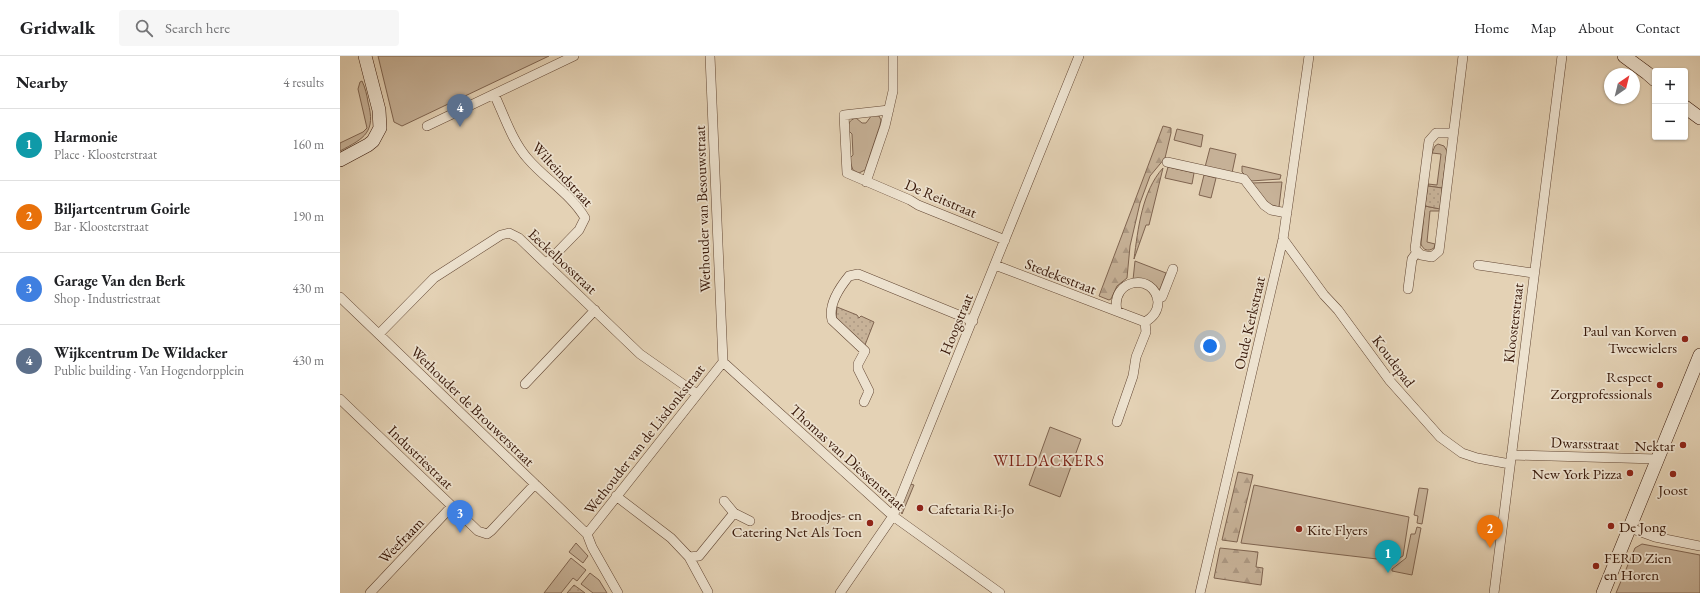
<!DOCTYPE html>
<html lang="en">
<head>
<meta charset="utf-8">
<style>
  :root { --surface:#fff; --page:#f6f6f6; --text:#202124; --muted:#757577; --line:#e0e0e0; --accent:#8f2418 }
  body { margin:0; font-family:"EB Garamond",serif; background:var(--page); color:var(--text) }
  .controls { position:absolute; right:12px; top:12px; display:grid; overflow:hidden; border-radius:4px; box-shadow:0 1px 3px #0004 }
  .controls button { width:36px; height:36px; display:grid; place-items:center; padding:0; border:0; border-bottom:1px solid var(--line); background:var(--surface); color:var(--text); font:20px sans-serif }
  .compass { position:absolute; left:1264px; top:12px; width:36px; height:36px; border-radius:50%; background:var(--surface); box-shadow:0 1px 3px #0004; rotate:35deg }
  .you { position:absolute; left:870px; top:290px; width:14px; height:14px; margin:-10px; border:3px solid #fff; border-radius:50%; background:#1a73e8; box-shadow:0 0 0 6px #1a73e833 }
  .badge { display:grid; place-items:center; width:26px; height:26px; border-radius:50%; background:var(--accent); color:#fff; font-size:13px; font-weight:700 }
  .pin { position:absolute; translate:-50% -33px; filter:drop-shadow(0 1px 2px #0008) }
  .pin::after { content:''; position:absolute; top:21px; width:14px; height:12px; background:inherit; clip-path:polygon(0 0,100% 0,50% 100%) }
  .list { margin:0; padding:0; list-style:none }
  h2 { display:flex; justify-content:space-between; align-items:center; height:52px; margin:0; padding:0 16px; font-size:17px }
  h2 small { font-size:13px; font-weight:400; color:var(--muted) }
  .list li { display:grid; grid-template-columns:26px 1fr auto; gap:12px; align-items:center; box-sizing:border-box; height:72px; padding:0 16px; border-top:1px solid var(--line) }
  .list b { display:block; font-size:15px; white-space:nowrap }
  .list p { margin:0; font-size:13px; white-space:nowrap; color:var(--muted) }
  .list em { font-size:13px; font-style:normal; color:var(--muted) }
  .icon { flex:none; width:22px; height:22px; fill:none; stroke:currentColor; stroke-width:2; stroke-linecap:round; stroke-linejoin:round }
  .map { position:relative; flex:none; width:1360px; height:537px; overflow:hidden }
  header { display:flex; align-items:center; gap:24px; box-sizing:border-box; height:56px; padding:0 20px; background:var(--surface); border-bottom:1px solid var(--line) }
  header strong { font-size:19px }
  nav { display:flex; gap:22px; margin-inline-start:auto; font-size:14px }
  .search { width:280px; height:36px; background:var(--page); display:flex; align-items:center; gap:10px; box-sizing:border-box; padding:0 14px; border-radius:4px; color:var(--muted); font-size:15px }
  main { display:flex }
  aside { flex:1; background:var(--surface) }
  .map>svg:first-child { display:block }
  .green { fill:#c7b298; stroke:#7f6450 }
  .forest { fill:url(#forest-firs); stroke:#7f6450 }
  .park { fill:url(#park-dots); stroke:#7f6450 }
  .lines { fill:none; stroke-linecap:round; stroke-linejoin:round }
  .street-casing { stroke:#624633; stroke-width:10 }
  .secondary-casing { stroke:#371708; stroke-width:14 }
  .street { stroke:#ede2cf; stroke-width:9 }
  .secondary { stroke:#ede2cf; stroke-width:13 }
  .poi-dot { fill:#8f2418; stroke:#ede2cf; stroke-width:1.5 }
  .labels { text-anchor:middle; dominant-baseline:central; stroke-width:3.5; stroke-linejoin:round; paint-order:stroke }
  .street-label { font-size:15px; fill:#371708; stroke:#ede2cf }
  .poi-label { font-size:15px; fill:#371708; stroke:#ede2cf; text-anchor:end }
  .neighbourhood-label { font-size:16px; letter-spacing:1px; fill:#7a1f14; stroke:#ede2cf }
</style>
</head>
<body>
<header>
<strong>Gridwalk</strong>
<div class="search"><svg class="icon" aria-label="search" viewBox="0 0 24 24"><circle cx="10" cy="10" r="6"/><path d="M15 15l6 6"/></svg>Search here</div>
<nav><a>Home</a><a>Map</a><a>About</a><a>Contact</a></nav>
</header>
<main>
<aside>
<h2>Nearby<small>4 results</small></h2>
<ul class="list">
<li><span class="badge" style="background:#0f9aa8">1</span><div><b>Harmonie</b><p>Place · Kloosterstraat</p></div><em>160 m</em></li>
<li><span class="badge" style="background:#e8710a">2</span><div><b>Biljartcentrum Goirle</b><p>Bar · Kloosterstraat</p></div><em>190 m</em></li>
<li><span class="badge" style="background:#3f7fe0">3</span><div><b>Garage Van den Berk</b><p>Shop · Industriestraat</p></div><em>430 m</em></li>
<li><span class="badge" style="background:#5c6f8a">4</span><div><b>Wijkcentrum De Wildacker</b><p>Public building · Van Hogendorpplein</p></div><em>430 m</em></li>
</ul>
</aside>
<div class="map">
<svg width="1360" height="537" viewBox="0 0 1360 537">
  <defs>
    <pattern id="forest-firs" width="22" height="20" patternUnits="userSpaceOnUse"><rect width="22" height="20" fill="#c7b298"/><path d="M5 1l3.5 6h-7zM16 11l3.5 6h-7z" fill="#ac9882"/></pattern>
    <pattern id="park-dots" width="8" height="8" patternUnits="userSpaceOnUse"><rect width="8" height="8" fill="#c7b298"/><path d="M2 2h.1M6 6h.1" fill="none" stroke="#ac9882" stroke-width="1.8" stroke-linecap="round"/></pattern>
  </defs>
  <rect width="100%" height="100%" fill="#e4d2b5"/>
  <filter id="stains"><feTurbulence type="fractalNoise" baseFrequency=".005" numOctaves="4"/><feColorMatrix values="0 0 0 0 .2 0 0 0 0 .09 0 0 0 0 .02 0 0 0 .5 -.17"/></filter>
  <radialGradient id="worn" r=".72"><stop offset=".6" stop-color="#630" stop-opacity="0"/><stop offset="1" stop-color="#630" stop-opacity=".3"/></radialGradient>
  <!-- green -->
  <path class="green" d="M38,0H209L62,70L54,66Z
    M22,25C25,31 27,39 28,46C36,76 25,82 0,95V87L23,76L27,72L18,33L20,26Z
    M532,59L539,60L541,64L540,69L525,114L519,117L513,114L509,103L513,99L512,78L508,74C508,68 509,64 516,62L522,67H526Z
    M837,73L863,79L861,91L834,84Z
    M1098,88L1104,90L1107,95L1102,132L1088,130V128L1097,129L1101,98L1092,97L1095,90Z
    M870,92L896,98L892,117L865,111Z
    M902,110L941,119L940,123L911,125L902,116Z
    M828,111L854,117L852,128L825,122Z
    M864,119L876,122L871,142L859,139Z
    M942,126L939,151L928,148L912,127Z
    M1085,150L1100,153L1099,155H1090L1087,186L1095,188L1094,192C1088,196 1083,194 1081,188Z
    M795,205L826,217L820,233L817,234L793,224Z
    M710,371L741,383L720,441L689,429Z
    M570,428L574,429L562,458L560,454L561,451Z
    M914,429L1069,461L1063,500L1054,505L901,487Z
    M1079,432L1088,433L1082,468L1077,467L1078,460L1074,459Z
    M1077,471L1081,472L1072,519L1052,515V513L1066,502L1071,478H1075Z
    M236,487L248,500L243,507L229,496Z
    M1302,488L1360,499V537H1276L1295,492Z
    M231,502L246,514L237,525L233,522L221,537H204Z
    M250,517L259,524L267,537H253L241,528Z"/>
  <!-- forest -->
  <path class="forest" d="M823,70L831,72V77L825,102L810,120L800,147L790,190L787,222L777,230L771,243L769,244L759,240Z
    M823,112L809,169H806L794,203C798,173 802,135 823,112Z
    M898,416L913,419L897,486L882,484Z
    M880,492L918,496L916,511L923,512L921,529L874,522Z"/>
  <!-- park -->
  <path class="park" d="M1088,130L1102,132L1100,153L1085,150Z
    M497,251L517,259L519,262L521,260L534,266L525,289L496,262Z
    M234,529L245,537H227Z"/>
  <g class="lines">
    <defs>
      <path id="street" d="M370,0L383,306
        M154,38C164,59 172,85 188,103C206,124 231,138 245,162L239,174L206,208
        M549,54L504,59L507,117L570,144L578,149L665,184
        M87,70L234,0
        M1113,77H1096L1089,85L1075,193L1081,199L1092,201L1099,195L1123,0
        M827,106L904,123L924,149L931,154L947,157
        M526,126L545,70L553,35V0
        M943,183L984,239L998,254L1050,325L1100,381L1122,397L1137,402L1170,408
        M655,209L805,266L806,276L796,301L793,320L777,366
        M1138,209L1193,217
        M1068,233L1072,203L1077,196
        M0,241L247,478L252,491L278,537
        M817,242L822,241L833,213
        M777,255C770,222 815,216 818,246C818,256 812,262 805,266
        M39,278L94,222L161,179L169,177L179,182L300,298L357,338
        M383,306L553,460L660,537
        M185,328L255,254
        M0,343L138,475L147,478L151,475L195,428
        M524,346L529,335L518,313V308L525,295L492,264C488,249 500,231 509,220L518,218L633,265
        M1171,399L1317,403
        M276,440L331,482L349,501L368,536
        M394,457L410,465
        M1290,472L1315,481L1360,490
        M247,478L383,306
        M349,501L359,500L394,457L384,445
        M30,537L112,450
        M500,537L553,460L739,0
        M860,537L943,183L969,0
        M1154,537L1222,0"/>
      <path id="secondary" d="M1284,0L1307,17L1315,24
        M1345,51L1360,62
        M0,104L28,89L33,85L40,72L39,54L25,0
        M1263,537L1360,299"/>
    </defs>
    <!-- street casing -->
    <use href="#street" class="street-casing"/>
    <!-- secondary casing -->
    <use href="#secondary" class="secondary-casing"/>
    <!-- street -->
    <use href="#street" class="street"/>
    <!-- secondary -->
    <use href="#secondary" class="secondary"/>
  </g>
  <!-- markers -->
  <g class="poi-dot">
    <circle cx="1345" cy="283" r="4"/>
    <circle cx="1320" cy="329" r="4"/>
    <circle cx="1343" cy="389" r="4"/>
    <circle cx="1290" cy="417" r="4"/>
    <circle cx="1333" cy="418" r="4"/>
    <circle cx="580" cy="452" r="4"/>
    <circle cx="530" cy="467" r="4"/>
    <circle cx="1271" cy="470" r="4"/>
    <circle cx="959" cy="473" r="4"/>
    <circle cx="1256" cy="510" r="4"/>
  </g>
  <g class="labels">
    <!-- street labels -->
    <g class="street-label">
      <text transform="translate(223 118) rotate(47)">Wilteindstraat</text>
      <text transform="translate(601 142) rotate(23)">De Reitstraat</text>
      <text transform="translate(362 153) rotate(-92)">Wethouder van Besouwstraat</text>
      <text transform="translate(223 205) rotate(43)">Eeckelbosstraat</text>
      <text transform="translate(721 220) rotate(21)">Stedekestraat</text>
      <text transform="translate(909 267) rotate(-77)">Oude Kerkstraat</text>
      <text transform="translate(1173 267) rotate(-83)">Kloosterstraat</text>
      <text transform="translate(616 268) rotate(-68)">Hoogstraat</text>
      <text transform="translate(1054 305) rotate(53)">Koudepad</text>
      <text transform="translate(133 350) rotate(44)">Wethouder de Brouwerstraat</text>
      <text transform="translate(304 383) rotate(-52)">Wethouder van de Lisdonkstraat</text>
      <text transform="translate(1245 387) rotate(2)">Dwarsstraat</text>
      <text transform="translate(81 401) rotate(44)">Industriestraat</text>
      <text transform="translate(508 401) rotate(42)">Thomas van Diessenstraat</text>
      <text transform="translate(61 484) rotate(-46)">Weefraam</text>
    </g>
    <!-- poi labels -->
    <g class="poi-label">
      <text x="1337" y="274">Paul van Korven<tspan x="1337" dy="17">Tweewielers</tspan></text>
      <text x="1312" y="320">Respect<tspan x="1312" dy="17">Zorgprofessionals</tspan></text>
      <text x="1335" y="389">Nektar</text>
      <text x="1282" y="417">New York Pizza</text>
      <text x="1333" y="433" text-anchor="middle">Joost</text>
      <text x="588" y="452" text-anchor="start">Cafetaria Ri-Jo</text>
      <text x="522" y="458">Broodjes- en<tspan x="522" dy="17">Catering Net Als Toen</tspan></text>
      <text x="1279" y="470" text-anchor="start">De Jong</text>
      <text x="967" y="473" text-anchor="start">Kite Flyers</text>
      <text x="1264" y="501" text-anchor="start">FERD Zien<tspan x="1264" dy="17">en Horen</tspan></text>
    </g>
    <!-- neighbourhood labels -->
    <g class="neighbourhood-label">
      <text x="709" y="404">WILDACKERS</text>
    </g>
  </g>
  <rect width="100%" height="100%" filter="url(#stains)"/>
  <rect width="100%" height="100%" fill="url(#worn)"/>
</svg>
<div class="controls">
<button>+</button>
<button>−</button>
</div>
<svg class="compass" viewBox="-18 -18 36 36"><path d="M0-13l5 13h-10z" fill="#e53935"/><path d="M0 13l5-13h-10z" fill="#757577"/></svg>
<div class="you"></div>
<div class="pin badge" style="left:1048px;top:517px;background:#0f9aa8">1</div>
<div class="pin badge" style="left:1150px;top:492px;background:#e8710a">2</div>
<div class="pin badge" style="left:120px;top:477px;background:#3f7fe0">3</div>
<div class="pin badge" style="left:120px;top:71px;background:#5c6f8a">4</div>
</div>
</main>
</body>
</html>
